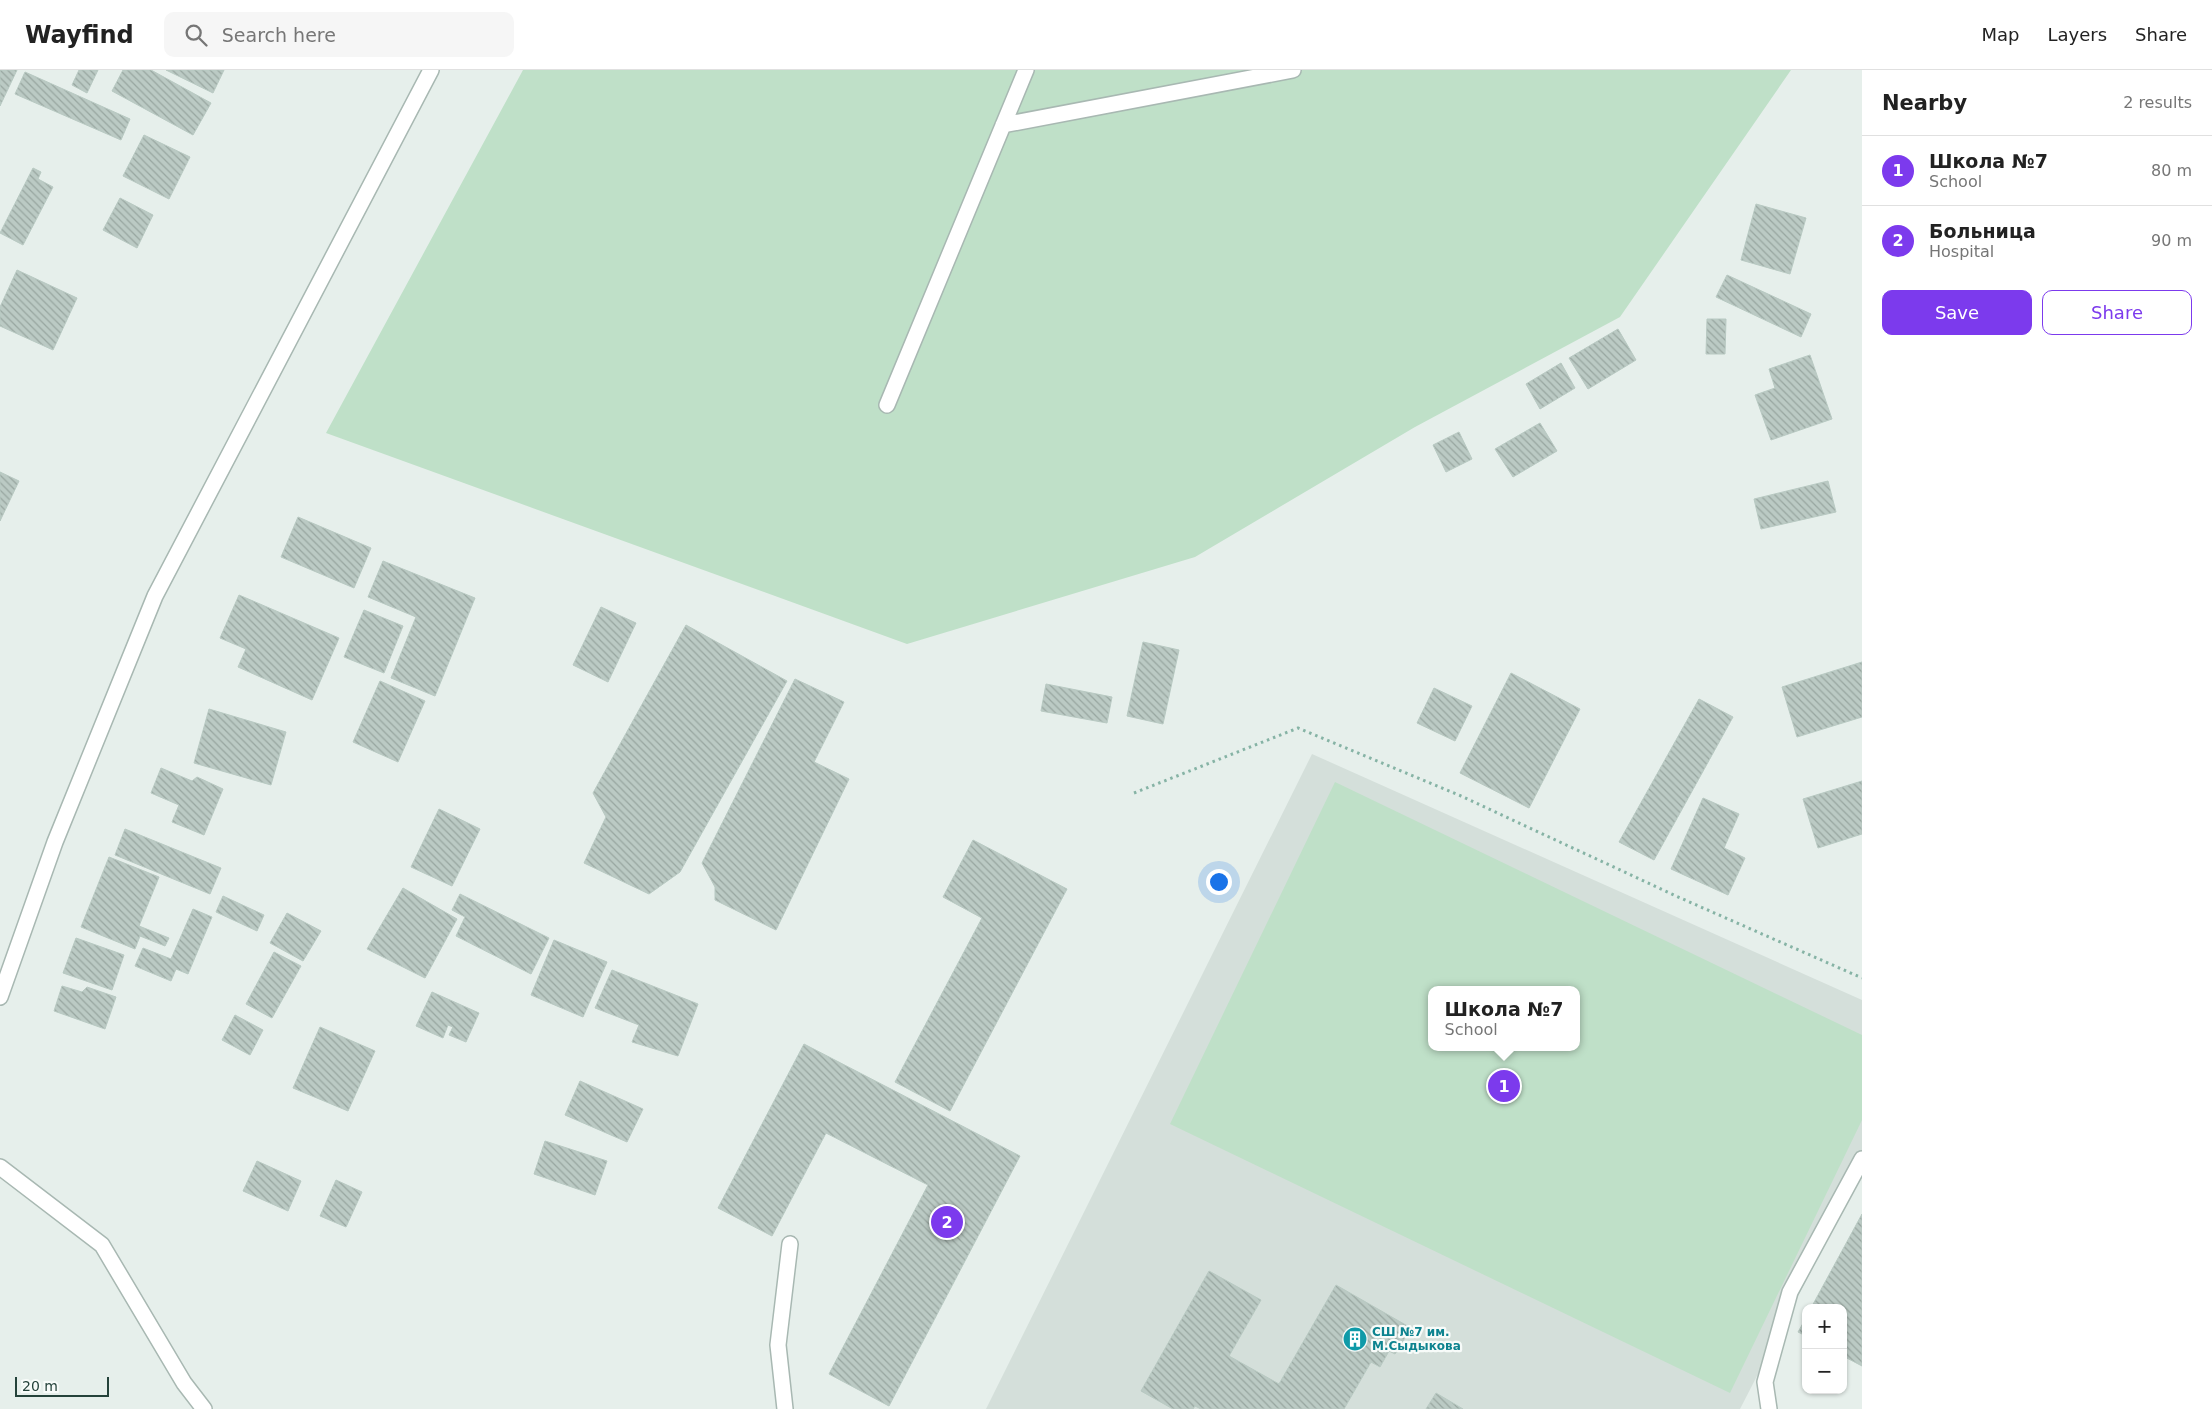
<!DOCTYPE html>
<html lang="en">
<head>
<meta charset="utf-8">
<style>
  :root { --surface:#fff; --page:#f6f6f6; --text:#222; --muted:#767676; --line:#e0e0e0; --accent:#7c3aed }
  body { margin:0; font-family:"DejaVu Sans",sans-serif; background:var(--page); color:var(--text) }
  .controls { position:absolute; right:15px; bottom:15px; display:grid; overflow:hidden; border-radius:10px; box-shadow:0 1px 4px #0004 }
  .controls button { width:45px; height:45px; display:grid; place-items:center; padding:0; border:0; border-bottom:1px solid var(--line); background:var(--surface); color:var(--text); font:25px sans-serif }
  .scale { position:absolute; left:15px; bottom:12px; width:94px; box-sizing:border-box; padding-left:5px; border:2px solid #24423a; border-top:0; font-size:14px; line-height:18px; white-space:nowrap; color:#24423a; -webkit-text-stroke:4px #f7fbf9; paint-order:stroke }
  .you { position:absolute; left:1218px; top:811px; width:18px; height:18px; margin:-12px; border:4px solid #fff; border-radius:50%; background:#1a73e8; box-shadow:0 0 0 8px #1a73e833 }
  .badge { display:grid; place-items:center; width:32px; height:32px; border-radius:50%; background:var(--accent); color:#fff; font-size:16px; font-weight:700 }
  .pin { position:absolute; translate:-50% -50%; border:2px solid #fff; box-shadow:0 1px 5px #0006 }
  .popup { position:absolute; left:1428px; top:916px; width:152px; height:65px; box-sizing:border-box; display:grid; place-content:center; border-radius:10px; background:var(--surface); filter:drop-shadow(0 1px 4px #0005); font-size:16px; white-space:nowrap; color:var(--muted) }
  .popup b { font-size:19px; color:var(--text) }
  .popup::after { content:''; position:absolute; left:50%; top:100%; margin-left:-10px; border:10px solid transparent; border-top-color:var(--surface) }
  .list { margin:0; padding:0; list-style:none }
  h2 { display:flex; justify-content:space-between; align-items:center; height:65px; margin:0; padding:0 20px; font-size:21px }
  h2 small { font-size:16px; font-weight:400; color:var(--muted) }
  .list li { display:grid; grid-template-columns:32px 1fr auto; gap:15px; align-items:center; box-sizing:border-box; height:70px; padding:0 20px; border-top:1px solid var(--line) }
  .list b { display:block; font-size:19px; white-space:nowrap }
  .list p { margin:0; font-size:16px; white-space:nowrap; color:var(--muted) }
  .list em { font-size:16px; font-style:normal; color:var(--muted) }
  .actions { display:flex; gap:10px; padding:15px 20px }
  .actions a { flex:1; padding:11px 0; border:1px solid var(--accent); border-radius:10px; text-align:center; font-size:18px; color:var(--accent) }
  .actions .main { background:var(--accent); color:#fff }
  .icon { flex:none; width:28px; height:28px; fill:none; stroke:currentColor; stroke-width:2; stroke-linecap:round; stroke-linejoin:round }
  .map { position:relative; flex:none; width:1862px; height:1339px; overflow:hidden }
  header { display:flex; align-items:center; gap:30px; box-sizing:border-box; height:70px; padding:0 25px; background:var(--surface); border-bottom:1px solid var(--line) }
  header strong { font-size:24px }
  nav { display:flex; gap:28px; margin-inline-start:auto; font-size:18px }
  .search { width:350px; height:45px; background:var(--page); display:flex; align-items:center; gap:12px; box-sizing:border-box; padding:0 18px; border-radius:10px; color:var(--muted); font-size:19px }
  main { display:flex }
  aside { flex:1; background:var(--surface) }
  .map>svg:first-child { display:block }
  .built { fill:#d4dfda; fill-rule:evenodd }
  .park { fill:#bfe0c8; fill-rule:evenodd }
  .building { fill:url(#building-back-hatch); stroke:#b8c9c2 }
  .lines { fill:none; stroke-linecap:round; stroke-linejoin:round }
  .lane-casing { stroke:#a8b8b2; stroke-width:18 }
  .street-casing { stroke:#a8b8b2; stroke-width:18 }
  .path { stroke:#86b3a5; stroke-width:3; stroke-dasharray:2.5 4; stroke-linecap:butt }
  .lane { stroke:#fff; stroke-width:15 }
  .street { stroke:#fff; stroke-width:15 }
  .labels { text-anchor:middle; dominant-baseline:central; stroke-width:4.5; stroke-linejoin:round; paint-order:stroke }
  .culture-label { font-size:12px; font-weight:bold; fill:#0d838f; stroke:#f7fbf9; text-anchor:start }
</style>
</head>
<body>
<header>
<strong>Wayfind</strong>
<div class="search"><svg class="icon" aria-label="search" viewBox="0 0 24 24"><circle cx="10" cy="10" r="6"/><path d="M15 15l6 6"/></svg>Search here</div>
<nav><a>Map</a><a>Layers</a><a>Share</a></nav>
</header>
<main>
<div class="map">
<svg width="1862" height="1339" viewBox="0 0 1862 1339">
  <defs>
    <pattern id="building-back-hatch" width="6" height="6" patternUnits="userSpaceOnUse" patternTransform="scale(1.25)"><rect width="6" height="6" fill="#bbcac4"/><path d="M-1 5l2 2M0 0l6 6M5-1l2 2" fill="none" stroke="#98a6a0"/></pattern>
  </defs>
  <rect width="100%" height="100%" fill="#e6efeb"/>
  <!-- built -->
  <path class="built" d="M1312,684L1862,930V1102L1740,1339H986ZM1432,920H1576V977H1432Z"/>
  <!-- park -->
  <path class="park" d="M523,0H1791L1620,247L1415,357L1195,487L907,574L326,363Z
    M1335,712L1862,965V1050L1730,1323L1170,1054ZM1432,920H1576V977H1432Z"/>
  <!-- building -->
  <path class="building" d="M0,0H17L0,36Z
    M79,0H98L87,23L72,15Z
    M123,0H151L211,33L193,65L112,21Z
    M166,0H224L213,23Z
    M25,2L130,49L121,70L15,24Z
    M144,65L190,87L169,129L123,106Z
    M33,98L41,102L38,109L53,117L23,175L0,163Z
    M120,128L153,145L137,178L103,160Z
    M1756,134L1806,148L1790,204L1741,190Z
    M17,200L77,228L53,280L0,256V237Z
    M1727,205L1811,244L1801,267L1716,227Z
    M1707,249H1726L1725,284H1706Z
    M1618,259L1636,290L1588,319L1569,288Z
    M1810,285L1832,349L1771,370L1755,325L1775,318L1769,299Z
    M1561,293L1575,318L1540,339L1526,314Z
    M1540,353L1557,381L1513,407L1495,379Z
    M1459,362L1472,389L1446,402L1433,375Z
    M0,402L19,411L0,451Z
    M1828,411L1836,442L1761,459L1754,429Z
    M298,447L371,478L354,518L281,487Z
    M383,491L475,528L435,626L391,608L416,547L368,527Z
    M239,525L339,568L312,630L238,597L246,579L220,568Z
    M601,537L636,553L608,612L573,595Z
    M364,540L403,556L384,603L344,587Z
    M686,555L787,611L680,802L649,824L584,793L606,747L593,723Z
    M1143,572L1179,580L1163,654L1127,646Z
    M1862,592V647L1797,667L1782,617Z
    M1511,603L1580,639L1529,738L1460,703Z
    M795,609L844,632L814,692L849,709L776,860L715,830V817L702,793Z
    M380,611L425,631L398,692L353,672Z
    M1046,614L1112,627L1107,653L1041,641Z
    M1434,618L1472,636L1455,671L1417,653Z
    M1699,629L1733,647L1654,790L1619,772Z
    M209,639L286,662L271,715L194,693Z
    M161,698L192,711L197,707L223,719L204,765L172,752L179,735L151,723Z
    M1862,711V764L1818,778L1803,729Z
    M1703,728L1739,744L1724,778L1745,788L1728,825L1671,799Z
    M439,739L480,759L452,816L411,797Z
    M125,759L221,798L210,824L115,785Z
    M973,770L1067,819L950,1041L895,1012L982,848L943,827Z
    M109,787L159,807L139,856L169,868L165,876L140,866L135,879L81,857Z
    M403,818L457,849L425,908L367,879Z
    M460,824L549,868L531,904L456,866L465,847L452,840Z
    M223,826L264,845L257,861L216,842Z
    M193,839L212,847L188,904L176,899L171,911L135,896L143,878L171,889Z
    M287,843L321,861L303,891L270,873Z
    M76,868L124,885L112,920L63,903Z
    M554,870L607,892L583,947L531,925Z
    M274,882L301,896L272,948L246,934Z
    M612,900L698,934L678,986L632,972L639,955L595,938Z
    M62,916L82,922L87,917L116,927L105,959L54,941Z
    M432,922L479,943L466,972L449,965L453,957L448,955L443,968L416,956Z
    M235,945L263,960L250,985L222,970Z
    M320,957L375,981L348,1041L293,1018Z
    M804,974L1020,1086L889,1336L829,1304L928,1115L826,1063L772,1166L718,1138Z
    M580,1011L643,1039L627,1072L565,1045Z
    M545,1071L607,1091L595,1125L534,1104Z
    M257,1091L301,1111L288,1141L243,1121Z
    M336,1110L362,1122L346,1157L320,1146Z
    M1862,1144V1296L1843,1286V1238H1811Z
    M1209,1201L1261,1230L1229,1286L1279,1314L1336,1215L1411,1258L1395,1284L1389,1281L1380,1297L1371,1292L1344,1339H1201L1195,1336L1193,1339H1173L1141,1321Z
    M1806,1248V1266L1798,1262Z
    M1436,1323L1463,1339H1426Z"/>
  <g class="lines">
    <defs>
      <path id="lane" d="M1003,55L1293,0
        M887,335L1026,0
        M1769,1339L1765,1312L1790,1222L1862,1089"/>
      <path id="street" d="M0,927L55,772L155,526L431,0
        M0,1097L102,1175L184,1313L204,1339
        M785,1339L778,1275L790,1174"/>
    </defs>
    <!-- lane casing -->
    <use href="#lane" class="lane-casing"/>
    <!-- street casing -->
    <use href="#street" class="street-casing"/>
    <!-- path -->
    <path class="path" d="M1134,723L1298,658L1461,726L1676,826L1862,908"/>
    <!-- lane -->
    <use href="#lane" class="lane"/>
    <!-- street -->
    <use href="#street" class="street"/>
  </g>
  <!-- icons -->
  <defs>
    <symbol id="building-disc" viewBox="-11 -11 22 22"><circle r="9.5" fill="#0f9aa8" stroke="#f7fbf9"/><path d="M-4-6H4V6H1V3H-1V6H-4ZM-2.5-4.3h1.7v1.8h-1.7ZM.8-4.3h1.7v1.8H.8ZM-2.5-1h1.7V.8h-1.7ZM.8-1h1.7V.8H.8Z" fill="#fff"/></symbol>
  </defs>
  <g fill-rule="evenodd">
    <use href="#building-disc" x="1341" y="1255" width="28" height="28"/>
  </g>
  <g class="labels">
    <!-- culture labels -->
    <g class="culture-label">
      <text x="1372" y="1262">СШ №7 им.<tspan x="1372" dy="14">М.Сыдыкова</tspan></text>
    </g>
  </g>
</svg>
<div class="controls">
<button>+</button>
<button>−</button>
</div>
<div class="scale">20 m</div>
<div class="you"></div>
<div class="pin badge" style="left:1504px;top:1016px">1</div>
<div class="popup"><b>Школа №7</b>School</div>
<div class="pin badge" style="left:947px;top:1152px">2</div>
</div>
<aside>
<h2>Nearby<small>2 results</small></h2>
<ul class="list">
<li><span class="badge">1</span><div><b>Школа №7</b><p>School</p></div><em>80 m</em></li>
<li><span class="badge">2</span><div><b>Больница</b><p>Hospital</p></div><em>90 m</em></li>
</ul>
<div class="actions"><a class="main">Save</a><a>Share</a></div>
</aside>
</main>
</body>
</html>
